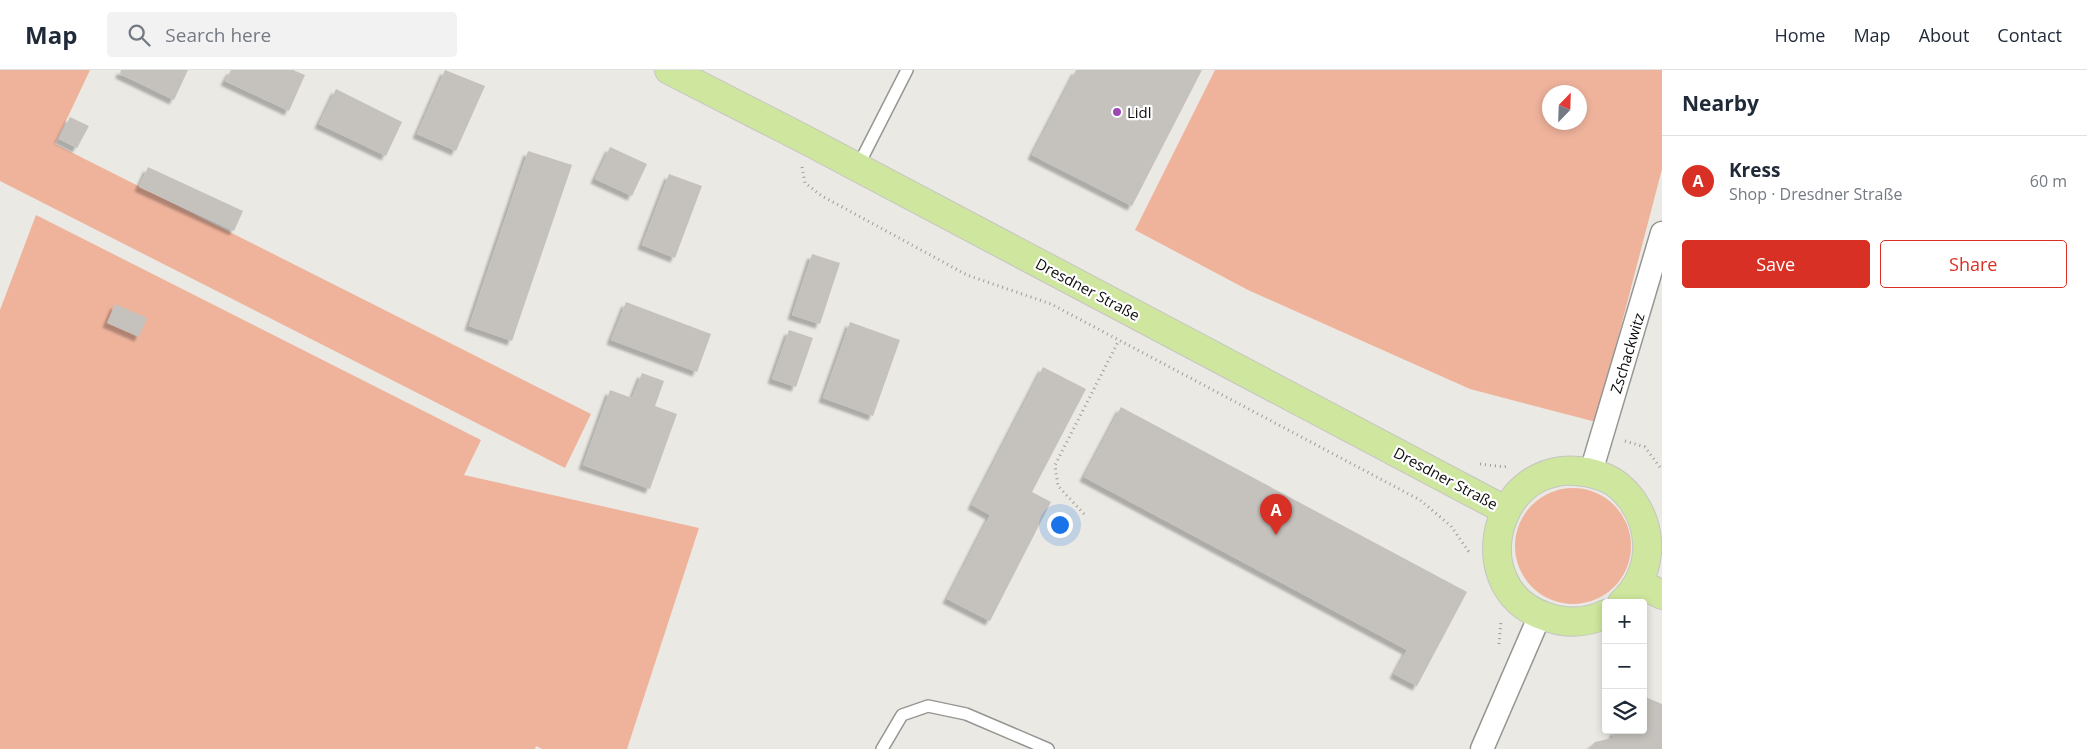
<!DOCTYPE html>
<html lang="en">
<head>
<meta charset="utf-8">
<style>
  :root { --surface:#fff; --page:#f2f2f3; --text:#1f2937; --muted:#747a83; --line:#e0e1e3; --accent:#d93025 }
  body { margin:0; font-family:"Open Sans",sans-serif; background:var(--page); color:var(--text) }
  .controls { position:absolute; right:15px; bottom:15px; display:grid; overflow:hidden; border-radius:5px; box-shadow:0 2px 8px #0003 }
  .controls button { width:45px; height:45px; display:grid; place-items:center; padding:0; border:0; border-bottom:1px solid var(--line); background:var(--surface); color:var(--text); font:25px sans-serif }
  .compass { position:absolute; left:1542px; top:15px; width:45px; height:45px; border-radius:50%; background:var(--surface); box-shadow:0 2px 8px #0003; rotate:23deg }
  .you { position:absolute; left:1059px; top:454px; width:18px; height:18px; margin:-12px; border:4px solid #fff; border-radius:50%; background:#1a73e8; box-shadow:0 0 0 8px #1a73e833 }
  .badge { display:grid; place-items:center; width:32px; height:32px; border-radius:50%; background:var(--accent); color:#fff; font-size:16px; font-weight:700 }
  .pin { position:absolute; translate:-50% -41px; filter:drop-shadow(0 1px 2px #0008) }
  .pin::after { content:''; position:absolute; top:26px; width:18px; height:15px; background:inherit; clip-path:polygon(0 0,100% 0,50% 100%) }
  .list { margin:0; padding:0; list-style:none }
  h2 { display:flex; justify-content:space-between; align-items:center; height:65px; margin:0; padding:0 20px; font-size:21px }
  h2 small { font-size:16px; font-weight:400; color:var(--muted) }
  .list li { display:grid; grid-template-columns:32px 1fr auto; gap:15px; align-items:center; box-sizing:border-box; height:90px; padding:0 20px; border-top:1px solid var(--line) }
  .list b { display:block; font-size:19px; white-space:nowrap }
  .list p { margin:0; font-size:16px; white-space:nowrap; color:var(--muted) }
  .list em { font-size:16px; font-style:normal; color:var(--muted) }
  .actions { display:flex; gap:10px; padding:15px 20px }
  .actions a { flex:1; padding:11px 0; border:1px solid var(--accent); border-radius:5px; text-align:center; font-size:18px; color:var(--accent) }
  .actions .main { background:var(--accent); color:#fff }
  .icon { flex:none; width:28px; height:28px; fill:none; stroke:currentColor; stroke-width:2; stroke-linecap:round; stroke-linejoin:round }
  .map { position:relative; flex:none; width:1662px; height:679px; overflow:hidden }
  header { display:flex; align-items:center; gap:30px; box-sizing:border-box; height:70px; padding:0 25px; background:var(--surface); border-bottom:1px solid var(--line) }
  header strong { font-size:24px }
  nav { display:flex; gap:28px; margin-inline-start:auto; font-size:18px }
  .search { width:350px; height:45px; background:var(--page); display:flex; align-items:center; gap:12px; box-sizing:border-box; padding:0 18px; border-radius:5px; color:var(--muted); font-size:19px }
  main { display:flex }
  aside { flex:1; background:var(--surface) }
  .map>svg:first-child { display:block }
  .green { fill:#efb39c; fill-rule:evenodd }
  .building { fill:#c5c2be; filter:url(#shadow) }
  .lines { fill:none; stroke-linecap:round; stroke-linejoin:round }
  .service-casing { stroke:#969591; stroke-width:14 }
  .minor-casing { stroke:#969591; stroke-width:25 }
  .primary-casing { stroke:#c6c5c5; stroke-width:30 }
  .path { stroke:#9d9c98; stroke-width:3; stroke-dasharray:1 4; stroke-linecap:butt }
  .service { stroke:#fff; stroke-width:11 }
  .minor { stroke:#fff; stroke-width:22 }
  .primary { stroke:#cee69d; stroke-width:28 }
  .poi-dot { fill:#9f47b3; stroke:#fff; stroke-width:2 }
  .labels { text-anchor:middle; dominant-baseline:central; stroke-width:4.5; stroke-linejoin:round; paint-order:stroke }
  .poi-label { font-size:15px; fill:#100f0e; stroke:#fff; text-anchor:start }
  .street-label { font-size:15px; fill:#100f0e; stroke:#fff }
</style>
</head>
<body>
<header>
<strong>Map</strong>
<div class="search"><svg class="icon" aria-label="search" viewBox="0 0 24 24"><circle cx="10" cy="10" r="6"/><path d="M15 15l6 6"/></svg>Search here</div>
<nav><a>Home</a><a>Map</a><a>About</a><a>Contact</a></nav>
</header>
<main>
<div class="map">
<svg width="1662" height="679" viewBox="0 0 1662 679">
  <defs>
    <filter id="shadow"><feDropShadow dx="-4.5" dy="4.5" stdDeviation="1" flood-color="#0004"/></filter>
  </defs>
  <rect width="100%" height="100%" fill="#eae9e4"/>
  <!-- green -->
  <path class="green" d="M0,0H90L55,74L591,344L565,398L0,111Z
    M1215,0H1662V99L1596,352L1470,319L1248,220L1135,160ZM1550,22H1580V52H1550Z
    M36,145L481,370L464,405L699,458L627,679H542L536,676L535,679H0V240Z
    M1515 476a58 58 0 1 1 116 0a58 58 0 1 1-116 0Z"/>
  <!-- building -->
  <path class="building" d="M121,0H188L174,30L120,4Z
    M231,0H293L305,5L289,41L225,11Z
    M445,0L485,16L456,81L417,64Z
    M1076,0H1202L1132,136L1032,85Z
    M336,19L402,52L386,86L319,54Z
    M70,47L89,56L77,78L59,69Z
    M610,77L647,94L632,126L595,109Z
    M528,81L572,95L512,271L469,256Z
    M148,97L243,141L234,161L139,117Z
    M669,104L702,116L675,188L642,175Z
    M812,184L840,193L820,254L792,245Z
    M626,232L711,264L697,302L611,270Z
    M115,234L147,248L139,267L107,253Z
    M850,252L900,270L873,346L823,328Z
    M789,260L813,268L796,317L772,309Z
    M1043,297L1086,319L1032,422L1051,432L990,551L947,529L990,445L972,435Z
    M642,303L664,311L655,336L677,344L650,419L583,395L610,320L632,328Z
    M1121,337L1467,522L1417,616L1394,604L1407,580L1084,407Z
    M1643,626L1662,634V679H1588L1595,672L1612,668L1615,660H1643Z"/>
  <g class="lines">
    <defs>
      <path id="service" d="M857,98L907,0
        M882,679L902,645L928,636L966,644L1048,679"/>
      <path id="minor" d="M1591,402L1662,163
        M1482,679L1540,545"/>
      <path id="primary" d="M669,0L806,70L1505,440
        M1639,513L1662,525
        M1606,544C1587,553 1567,554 1547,547C1455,518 1499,366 1606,408C1616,412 1626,422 1632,430C1655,463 1652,505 1622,533"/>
    </defs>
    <!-- service casing -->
    <use href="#service" class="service-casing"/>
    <!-- minor casing -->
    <use href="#minor" class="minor-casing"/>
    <!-- primary casing -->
    <use href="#primary" class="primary-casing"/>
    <!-- path -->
    <path class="path" d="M802,97L805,113L822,126L967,205L1051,234L1420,430L1451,456L1469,482
      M1625,371L1645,377L1662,400
      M1480,394L1504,397L1508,396
      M1084,444L1058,416L1055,395L1119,270
      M1499,574L1501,551"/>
    <!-- service -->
    <use href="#service" class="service"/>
    <!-- minor -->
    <use href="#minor" class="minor"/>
    <!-- primary -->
    <use href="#primary" class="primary"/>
  </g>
  <!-- markers -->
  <circle class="poi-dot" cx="1117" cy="42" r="5"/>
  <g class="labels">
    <!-- poi labels -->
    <g class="poi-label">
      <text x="1127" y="42">Lidl</text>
    </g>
    <!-- street labels -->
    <g class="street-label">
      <text transform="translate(1088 219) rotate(28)">Dresdner Straße</text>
      <text transform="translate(1627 283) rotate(-73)">Zschackwitz</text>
      <text transform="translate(1446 408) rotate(28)">Dresdner Straße</text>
    </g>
  </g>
</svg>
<div class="controls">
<button>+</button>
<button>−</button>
<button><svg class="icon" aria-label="layers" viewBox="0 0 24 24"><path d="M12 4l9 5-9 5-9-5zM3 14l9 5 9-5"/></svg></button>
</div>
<svg class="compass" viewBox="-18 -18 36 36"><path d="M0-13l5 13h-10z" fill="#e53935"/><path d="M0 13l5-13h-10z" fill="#747a83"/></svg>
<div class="you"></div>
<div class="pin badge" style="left:1276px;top:465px">A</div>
</div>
<aside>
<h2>Nearby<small></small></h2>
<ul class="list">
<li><span class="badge">A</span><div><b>Kress</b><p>Shop · Dresdner Straße</p></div><em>60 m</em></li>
</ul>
<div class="actions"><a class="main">Save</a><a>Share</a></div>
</aside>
</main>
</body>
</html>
